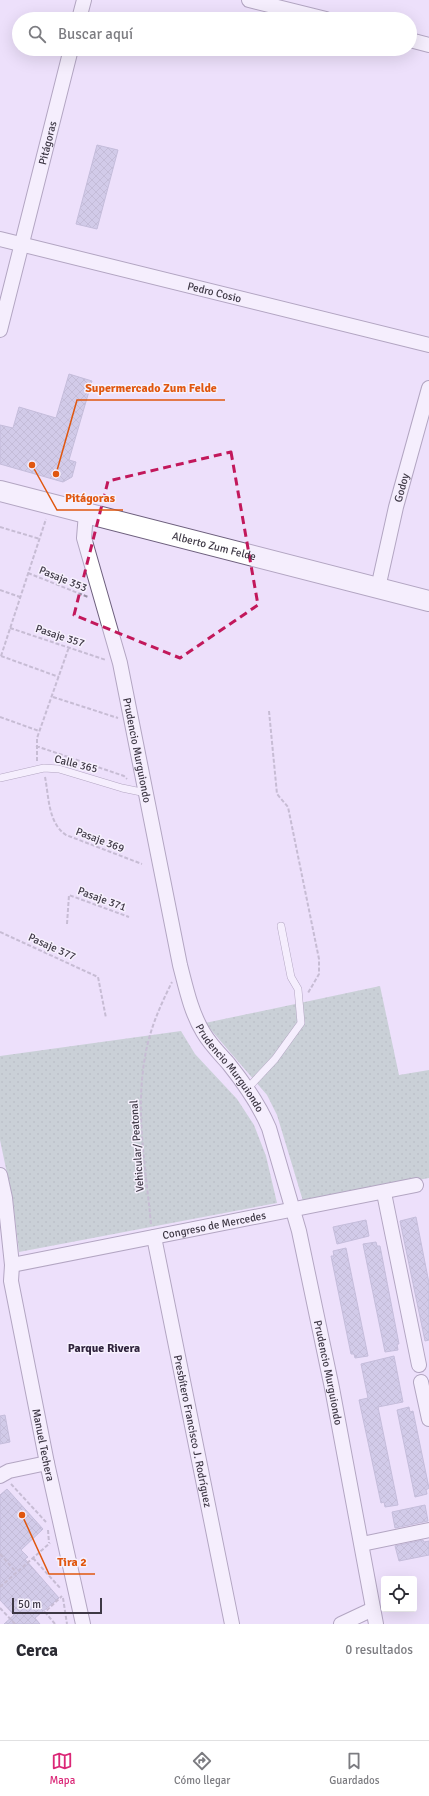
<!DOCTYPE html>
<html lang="es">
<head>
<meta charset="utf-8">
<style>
  :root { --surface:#fff; --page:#f7f7f7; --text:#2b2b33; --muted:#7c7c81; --line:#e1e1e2; --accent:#db2777 }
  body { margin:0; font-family:Signika,sans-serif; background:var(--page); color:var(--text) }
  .controls { position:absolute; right:12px; bottom:12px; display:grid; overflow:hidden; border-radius:4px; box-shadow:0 4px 16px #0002 }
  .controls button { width:36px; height:36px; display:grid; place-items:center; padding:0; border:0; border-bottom:1px solid var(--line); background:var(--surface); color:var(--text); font:20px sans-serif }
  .scale { position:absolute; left:12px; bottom:10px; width:90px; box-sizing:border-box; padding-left:4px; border:2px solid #3e3845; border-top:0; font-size:11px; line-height:14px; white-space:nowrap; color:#3e3845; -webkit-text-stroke:3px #f7f1fe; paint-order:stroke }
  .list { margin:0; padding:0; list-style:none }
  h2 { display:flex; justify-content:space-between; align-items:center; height:52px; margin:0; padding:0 16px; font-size:17px }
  h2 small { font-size:13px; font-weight:400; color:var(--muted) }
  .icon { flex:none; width:22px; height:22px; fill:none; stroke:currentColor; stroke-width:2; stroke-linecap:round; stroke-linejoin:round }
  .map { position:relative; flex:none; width:429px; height:1624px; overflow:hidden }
  .search { position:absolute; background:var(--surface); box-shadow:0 4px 16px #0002; left:12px; right:12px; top:12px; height:44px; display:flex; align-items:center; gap:10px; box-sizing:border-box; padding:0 14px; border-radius:22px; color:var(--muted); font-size:15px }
  .sheet { height:116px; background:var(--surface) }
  nav { display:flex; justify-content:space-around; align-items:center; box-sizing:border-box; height:56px; border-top:1px solid var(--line); background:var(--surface); font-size:11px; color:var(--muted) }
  nav a { display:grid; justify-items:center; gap:2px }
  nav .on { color:var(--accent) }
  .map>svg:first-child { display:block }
  .grass { fill:url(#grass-dots) }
  .building { fill:url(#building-cross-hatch); stroke:#9492b3 }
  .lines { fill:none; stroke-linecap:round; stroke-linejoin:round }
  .lane-casing { stroke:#6d5f7d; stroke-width:8 }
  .street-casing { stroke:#6d5f7d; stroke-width:16 }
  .secondary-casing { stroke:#6d5f7d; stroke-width:22 }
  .path { stroke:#9990a4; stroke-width:2; stroke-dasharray:4 2; stroke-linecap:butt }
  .lane { stroke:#fff; stroke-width:7 }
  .street { stroke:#fff; stroke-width:14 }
  .secondary { stroke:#fff; stroke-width:20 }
  .marked { fill:none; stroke:#c2185b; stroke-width:3; stroke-dasharray:8 5; stroke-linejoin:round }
  .labels { text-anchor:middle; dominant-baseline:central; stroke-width:3; stroke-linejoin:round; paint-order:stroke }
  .street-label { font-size:11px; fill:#3e3845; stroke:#f7f1fe }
  .neighbourhood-label { font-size:12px; font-weight:bold; fill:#2f233c; stroke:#f7f1fe }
  .leader { fill:none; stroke:#e0570f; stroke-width:1.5 }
  .callout-dot { fill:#e0570f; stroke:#f7f1fe; stroke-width:1.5 }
  .callout-label { font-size:12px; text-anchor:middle; font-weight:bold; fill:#e0570f; stroke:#f7f1fe; stroke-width:3; stroke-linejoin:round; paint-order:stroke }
</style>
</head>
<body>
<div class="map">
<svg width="429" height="1624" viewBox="0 0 429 1624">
  <defs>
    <pattern id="grass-dots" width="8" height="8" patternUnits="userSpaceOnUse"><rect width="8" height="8" fill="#a0bdab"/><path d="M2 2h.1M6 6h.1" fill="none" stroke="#849b8d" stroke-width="1.8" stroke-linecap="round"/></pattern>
    <pattern id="building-cross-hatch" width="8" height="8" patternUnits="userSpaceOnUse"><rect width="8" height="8" fill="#b2b1d3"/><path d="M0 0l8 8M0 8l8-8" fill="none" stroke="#9291ad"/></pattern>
  </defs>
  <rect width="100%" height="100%" fill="#ede0fb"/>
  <!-- grass -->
  <path class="grass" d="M380,986L399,1075L429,1070V1178L306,1202L303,1201L277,1115L267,1095L205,1023Z
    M181,1031L195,1054L237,1099L254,1125L266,1156L277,1203L19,1252L13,1202L0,1140V1056Z"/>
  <!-- building -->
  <path class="building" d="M97,145L118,150L97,229L76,224Z
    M69,374L92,381L69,460L76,462L72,477L63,482L0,464V425L13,428L19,407L56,418Z
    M416,1217L429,1283V1340L425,1341L400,1221Z
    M366,1220L369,1236L337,1244L333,1227Z
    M376,1242L377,1246H380L399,1344H397L398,1350L385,1352L363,1244Z
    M346,1248L368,1356L355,1358L354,1354H351L331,1256H334L333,1251Z
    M394,1356L403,1402L378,1407L398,1505L385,1507L384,1502L381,1503L359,1400L368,1398L361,1364Z
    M409,1407L410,1412L413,1411L429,1488L426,1490L427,1494L415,1497L397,1410Z
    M5,1415L10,1442L0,1444V1416Z
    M7,1489L43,1529L21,1550L28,1557L25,1559L59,1598L35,1618L40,1624H4L14,1615L0,1600V1495Z
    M425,1505L428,1521L395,1528L392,1512Z
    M423,1540L424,1542L429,1541V1555L399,1561L395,1546Z"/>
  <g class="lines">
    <defs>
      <path id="lane" d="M0,778L44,768L59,769L122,788L146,793
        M247,1089L275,1059L301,1023L298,989L291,977L281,926"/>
      <g id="street">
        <path d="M249,0L326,19"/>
        <path d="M79,19L84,0"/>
        <path d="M410,40L429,45"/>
        <path id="s1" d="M0,239L429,345"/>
        <path id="s2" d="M0,330L71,49"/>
        <path id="s3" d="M86,513L84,538L120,663L180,965C186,988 191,1012 203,1032C210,1044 219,1053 228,1063C244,1083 259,1104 269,1128L299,1231L332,1388L376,1624"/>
        <path id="s4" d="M378,588L396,507L429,388"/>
        <path id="s5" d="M0,1175L5,1198L12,1265L11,1281L47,1463L83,1624"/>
        <path d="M384,1193L419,1365"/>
        <path id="s6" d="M154,1237L232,1624"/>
        <path id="s7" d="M12,1265L416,1185"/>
        <path d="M421,1382L429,1419"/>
        <path d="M0,1476L9,1471L47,1463"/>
        <path d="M362,1544L429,1530"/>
        <path d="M341,1624L373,1609"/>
      </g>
      <g id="secondary">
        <path id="s8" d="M0,491L429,601"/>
      </g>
    </defs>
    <!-- lane casing -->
    <use href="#lane" class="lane-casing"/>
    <!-- street casing -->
    <use href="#street" class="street-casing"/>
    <!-- secondary casing -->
    <use href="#secondary" class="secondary-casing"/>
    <!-- path -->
    <path class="path" d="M0,527L40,539
      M28,573L88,597
      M0,590L20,597
      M10,628L106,660
      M1,656L46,519
      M1,656L59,677
      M53,697L118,718
      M269,711L277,794L288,807L319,959V974L308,993
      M0,717L39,731
      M36,746L124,776L127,779
      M37,761V738L69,647
      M45,777C49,797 48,823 66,835L142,864
      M67,924L69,895L129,917
      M0,932L98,977L106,1018
      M151,1224C146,1170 135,1112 145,1057C149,1031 160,1006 172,982
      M11,1484L46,1522
      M48,1530L49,1543
      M0,1554L16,1572
      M33,1558L61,1589
      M0,1587L50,1543
      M63,1598L67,1624
      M0,1608L15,1624
      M55,1624L45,1612L62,1596"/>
    <!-- lane -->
    <use href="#lane" class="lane"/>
    <!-- street -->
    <use href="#street" class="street"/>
    <!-- secondary -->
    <use href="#secondary" class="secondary"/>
  </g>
  <!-- marked area -->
  <path d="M0 0H429V1624H0ZM231,452L258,605L180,658L74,615L108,481Z" fill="#ede0fb" fill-opacity=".55" fill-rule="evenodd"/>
  <path class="marked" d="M231,452L258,605L180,658L74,615L108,481Z"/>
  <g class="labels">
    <!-- street labels -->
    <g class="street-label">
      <text stroke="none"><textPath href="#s2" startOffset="193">Pitágoras</textPath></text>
      <text stroke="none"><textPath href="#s1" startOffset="221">Pedro Cosio</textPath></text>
      <text stroke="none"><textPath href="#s4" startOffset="103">Godoy</textPath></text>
      <text stroke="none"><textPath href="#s8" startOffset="221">Alberto Zum Felde</textPath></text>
      <text transform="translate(63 579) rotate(22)">Pasaje 353</text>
      <text transform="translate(60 636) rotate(18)">Pasaje 357</text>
      <text stroke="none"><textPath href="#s3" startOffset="244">Prudencio Murguiondo</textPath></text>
      <text transform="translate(76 764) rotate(14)">Calle 365</text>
      <text transform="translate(100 840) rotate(21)">Pasaje 369</text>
      <text transform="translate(102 899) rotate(20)">Pasaje 371</text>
      <text transform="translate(52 947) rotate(24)">Pasaje 377</text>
      <text stroke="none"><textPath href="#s3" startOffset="579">Prudencio Murguiondo</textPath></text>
      <text transform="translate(137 1146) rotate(-94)">Vehicular/ Peatonal</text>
      <text stroke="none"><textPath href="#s7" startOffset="206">Congreso de Mercedes</textPath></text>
      <text stroke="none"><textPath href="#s3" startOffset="903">Prudencio Murguiondo</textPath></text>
      <text stroke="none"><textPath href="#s6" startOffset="198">Presbítero Francisco J. Rodríguez</textPath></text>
      <text stroke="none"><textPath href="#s5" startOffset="274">Manuel Techera</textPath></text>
    </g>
    <!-- neighbourhood labels -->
    <g class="neighbourhood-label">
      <text x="104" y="1348">Parque Rivera</text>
    </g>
  </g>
  <!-- callouts -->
  <path class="leader" d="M56 474L77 400H225M32 465L57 510H123M22 1515L49 1574H95"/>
  <g class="callout-dot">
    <circle cx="56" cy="474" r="4"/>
    <circle cx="32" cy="465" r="4"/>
    <circle cx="22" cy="1515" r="4"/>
  </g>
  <g class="callout-label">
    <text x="151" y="392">Supermercado Zum Felde</text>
    <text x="90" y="502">Pitágoras</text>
    <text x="72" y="1566">Tira 2</text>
  </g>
</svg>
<div class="controls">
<button><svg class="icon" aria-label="locate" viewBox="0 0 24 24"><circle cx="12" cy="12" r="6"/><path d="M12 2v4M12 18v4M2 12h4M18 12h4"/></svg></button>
</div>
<div class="scale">50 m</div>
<div class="search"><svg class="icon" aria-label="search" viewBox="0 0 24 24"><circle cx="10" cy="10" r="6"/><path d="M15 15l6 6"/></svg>Buscar aquí</div>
</div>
<section class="sheet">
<h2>Cerca<small>0 resultados</small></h2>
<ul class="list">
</ul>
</section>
<nav>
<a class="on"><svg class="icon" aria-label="map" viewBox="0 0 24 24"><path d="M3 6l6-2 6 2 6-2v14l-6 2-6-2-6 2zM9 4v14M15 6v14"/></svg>Mapa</a>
<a><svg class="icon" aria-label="directions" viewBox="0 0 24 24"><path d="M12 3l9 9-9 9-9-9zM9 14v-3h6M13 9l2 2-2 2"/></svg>Cómo llegar</a>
<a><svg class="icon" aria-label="saved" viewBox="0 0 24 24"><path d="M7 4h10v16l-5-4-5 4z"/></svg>Guardados</a>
</nav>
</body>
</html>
